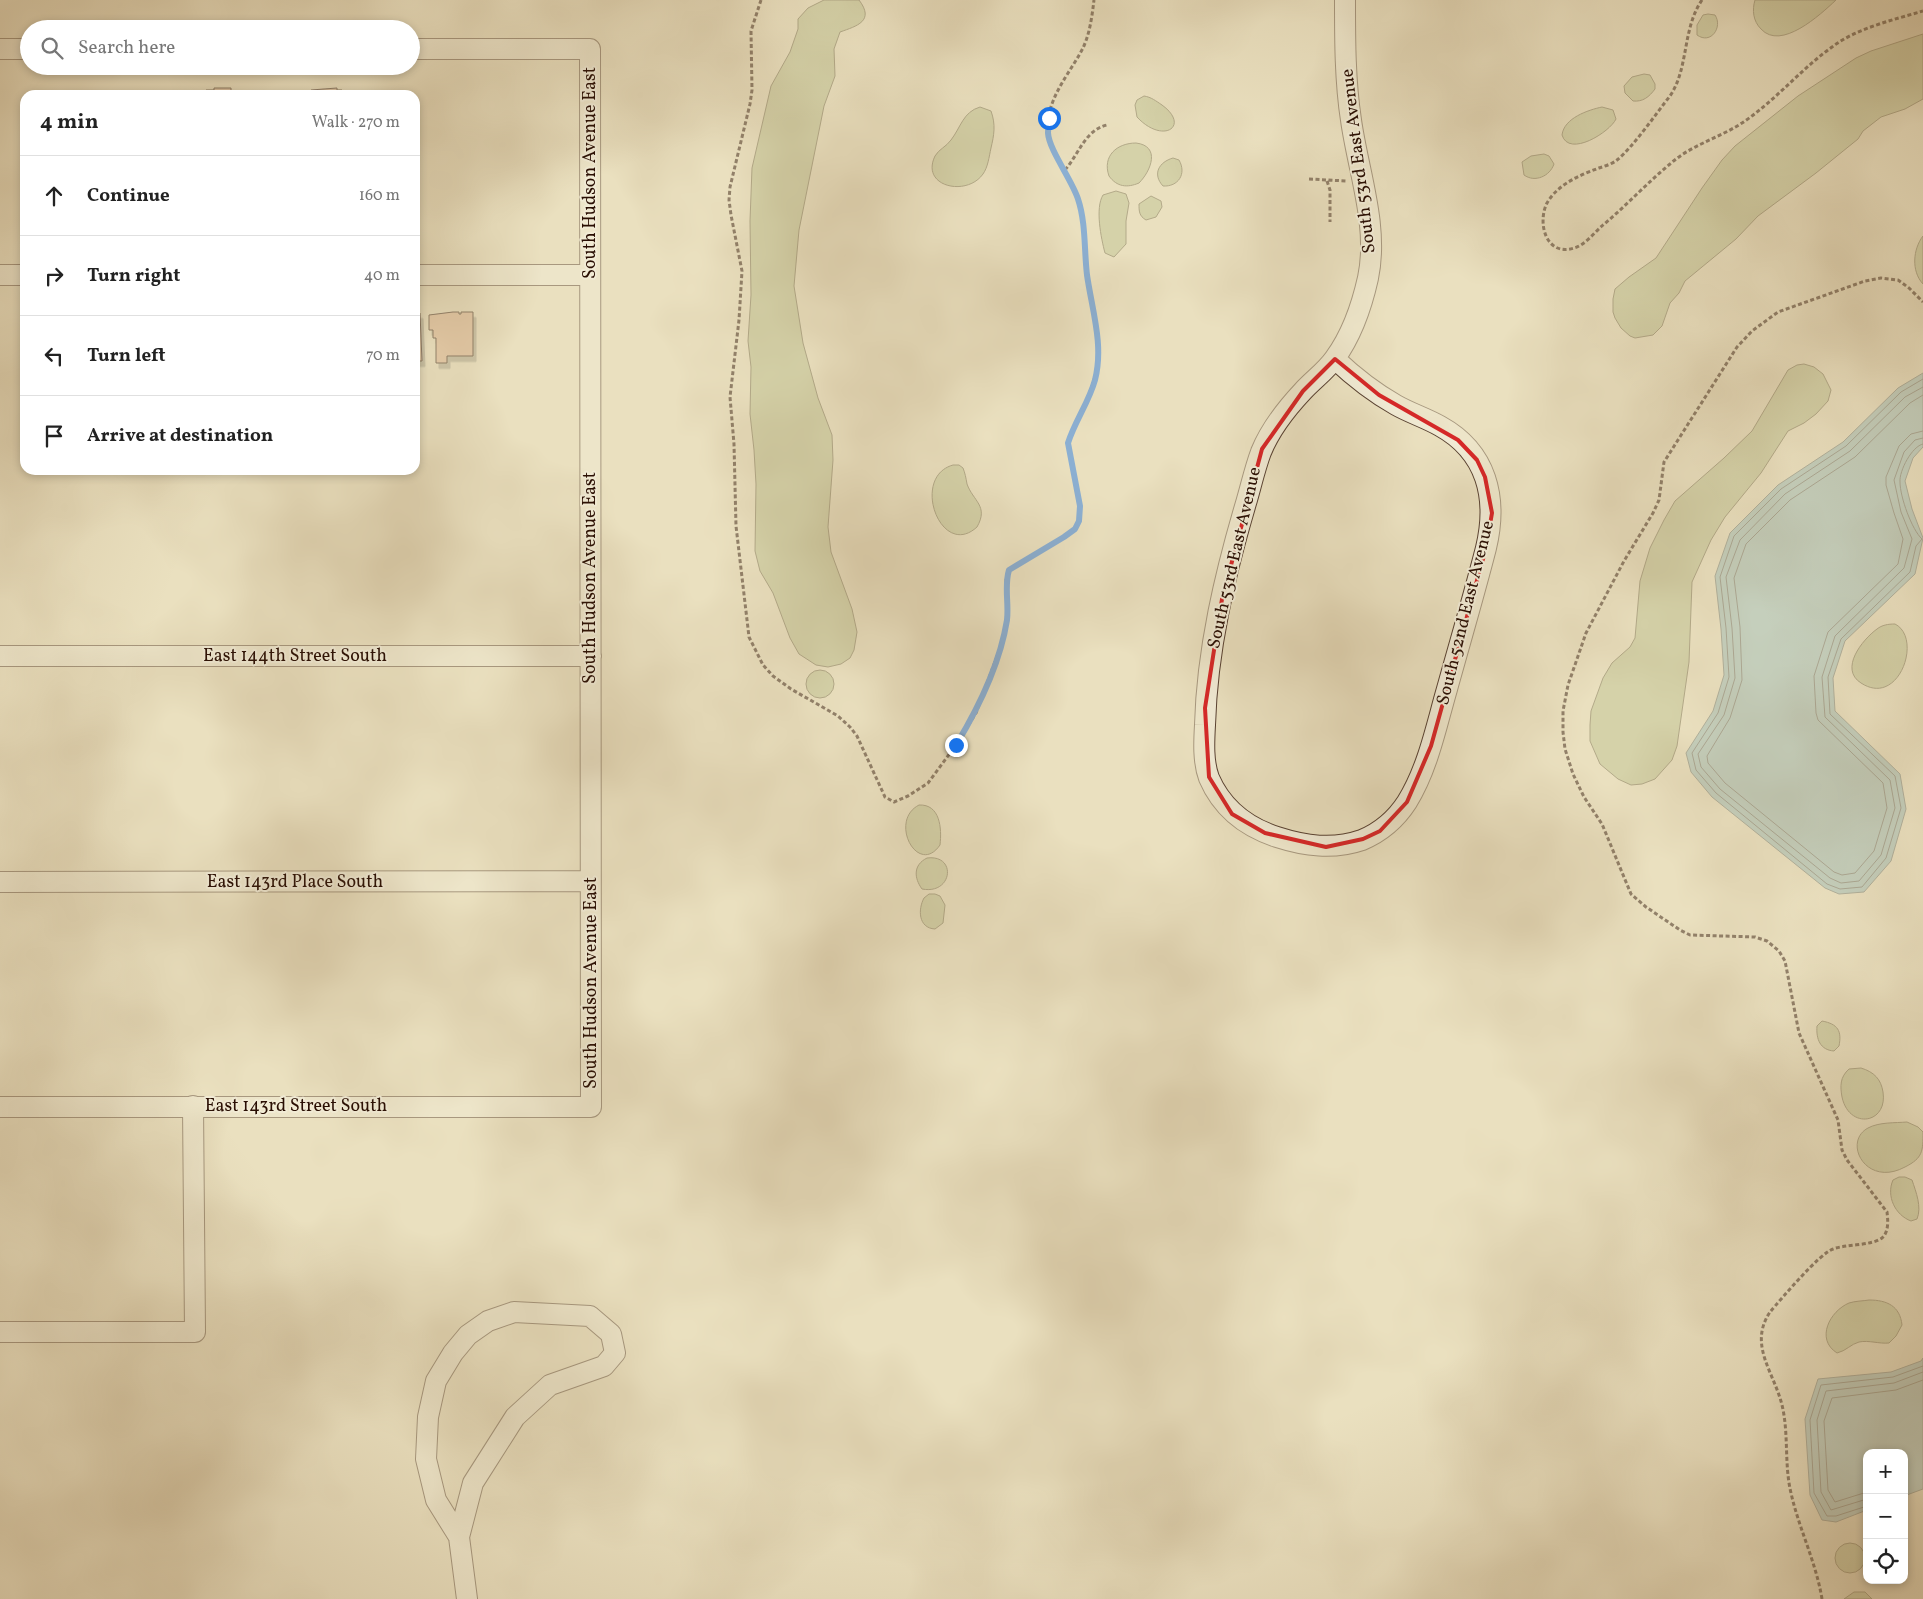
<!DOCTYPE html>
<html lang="en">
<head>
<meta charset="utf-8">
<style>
  :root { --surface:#fff; --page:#f6f6f6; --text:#222; --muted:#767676; --line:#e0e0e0 }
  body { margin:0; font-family:Vollkorn,serif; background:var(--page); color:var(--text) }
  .controls { position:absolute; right:15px; bottom:15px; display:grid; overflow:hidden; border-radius:10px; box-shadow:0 2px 8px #0003 }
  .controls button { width:45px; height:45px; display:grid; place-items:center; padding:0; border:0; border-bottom:1px solid var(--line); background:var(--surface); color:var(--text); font:25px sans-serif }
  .stop { position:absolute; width:15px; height:15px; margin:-11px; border:4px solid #1a73e8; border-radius:50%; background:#fff }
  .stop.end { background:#1a73e8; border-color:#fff; box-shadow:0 1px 5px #0008 }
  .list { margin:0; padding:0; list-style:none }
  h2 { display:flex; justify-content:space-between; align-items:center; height:65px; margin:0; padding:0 20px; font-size:21px }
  h2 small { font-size:16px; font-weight:400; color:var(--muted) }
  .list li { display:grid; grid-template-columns:32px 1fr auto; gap:15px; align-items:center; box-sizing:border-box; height:80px; padding:0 20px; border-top:1px solid var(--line) }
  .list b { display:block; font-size:19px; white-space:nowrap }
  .list em { font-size:16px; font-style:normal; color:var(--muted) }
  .icon { flex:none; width:28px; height:28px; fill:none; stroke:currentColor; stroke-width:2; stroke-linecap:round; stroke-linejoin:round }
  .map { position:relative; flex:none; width:1923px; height:1599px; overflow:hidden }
  .search { position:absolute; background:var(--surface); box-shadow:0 2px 8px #0003; left:20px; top:20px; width:400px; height:55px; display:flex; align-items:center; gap:12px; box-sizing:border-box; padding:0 18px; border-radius:28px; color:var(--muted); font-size:19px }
  .panel { position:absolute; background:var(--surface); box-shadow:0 2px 8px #0003; left:20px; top:90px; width:400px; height:385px; border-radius:15px }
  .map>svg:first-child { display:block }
  .green { fill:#bcc18e; stroke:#726848 }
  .water { fill:#9abbb9; stroke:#6d7670 }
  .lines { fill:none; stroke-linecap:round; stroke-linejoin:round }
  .shore { stroke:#62645e; stroke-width:1 }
  .building { fill:#e0b38e; stroke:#290e03; filter:url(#shadow) }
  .minor-casing { stroke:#594232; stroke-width:22 }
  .path { stroke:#290e03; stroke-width:3; stroke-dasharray:4 2.5; stroke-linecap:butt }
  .minor { stroke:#f1ebd5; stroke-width:20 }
  .route { stroke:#1a73e8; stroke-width:6 }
  .marked { fill:none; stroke:#d62828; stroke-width:4; stroke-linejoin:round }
  .labels { text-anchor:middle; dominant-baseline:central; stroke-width:4; stroke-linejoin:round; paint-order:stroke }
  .street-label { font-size:18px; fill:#290e03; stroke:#f1ebd5 }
</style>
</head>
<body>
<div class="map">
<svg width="1923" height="1599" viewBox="0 0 1923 1599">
  <defs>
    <filter id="shadow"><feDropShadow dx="3" dy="5.5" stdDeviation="0" flood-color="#0004"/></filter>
  </defs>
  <rect width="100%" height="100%" fill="#eae0bf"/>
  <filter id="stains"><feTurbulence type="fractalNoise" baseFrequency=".004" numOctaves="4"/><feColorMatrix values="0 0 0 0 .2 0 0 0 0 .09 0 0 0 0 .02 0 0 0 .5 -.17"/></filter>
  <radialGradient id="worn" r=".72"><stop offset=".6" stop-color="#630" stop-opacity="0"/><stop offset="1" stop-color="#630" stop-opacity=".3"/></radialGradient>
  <!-- green -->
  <path class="green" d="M824,0H859C875,21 857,26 840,32L834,49L835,76L824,106L799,230L794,286L803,343L818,398L832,435L833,460L828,527L831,552L852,609L857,632L854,650L850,658L841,664L828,667L816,665L799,654L790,638L773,593L760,571L755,551L756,484L754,450L750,414L751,367L748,341L751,295L750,221L752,168L771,86L790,52L798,29V19L808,8Z
    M1755,0H1836C1820,15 1781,51 1761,29C1753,21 1752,10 1755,0Z
    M1708,14L1715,15C1723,27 1711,45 1697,35V25L1703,15Z
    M1923,34V99L1905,109L1881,117L1863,131L1858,139L1816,173L1758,216L1736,239L1685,281L1679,293L1670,303L1662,326L1653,335L1635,338L1630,336L1621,328L1615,318L1613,312V299L1615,289L1629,277L1656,258L1702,188L1722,160L1735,146L1798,96L1856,58L1871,51Z
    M1644,74L1650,75L1655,84V89C1649,97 1643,102 1633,101L1625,93L1624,86L1632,77Z
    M1144,96C1151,97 1156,101 1162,105C1191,126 1163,145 1137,117L1135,105L1137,100Z
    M980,107L991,111C996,125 994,135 991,148C989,157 988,167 983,174C967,197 920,187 935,156C939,149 946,147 951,140C961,127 963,112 980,107Z
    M1602,107L1613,110L1616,119C1610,132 1569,158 1562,135C1564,118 1588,110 1602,107Z
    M1136,143C1161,146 1151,171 1139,183C1127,188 1117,187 1109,176C1102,156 1117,143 1136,143Z
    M1544,154L1549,156L1554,164C1550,176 1535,183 1524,175L1522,162L1531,156Z
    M1173,158L1179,160C1187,174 1178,187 1163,186C1152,174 1159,162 1173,158Z
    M1116,191L1126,194L1129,203L1126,221V244L1114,257L1105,253C1101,238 1095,208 1103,195Z
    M1151,196L1161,201L1162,207L1156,217L1146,220C1139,216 1139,211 1139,204Z
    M1923,236V284C1911,271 1913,249 1923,236Z
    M1804,364L1814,367L1823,374L1831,390L1828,401L1816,414L1804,423L1788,431L1761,473L1725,517L1711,540L1692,582L1689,662L1677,746L1672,760L1655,779L1642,784L1631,785L1618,779L1600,764L1590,741V725L1591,711L1603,678L1612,663L1630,647L1635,638L1640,581L1650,548L1664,520L1675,501L1724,458L1752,431L1788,370L1797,365Z
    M953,465H959L963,468C965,473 966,478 967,484C973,501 989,506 977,527C941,560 910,477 953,465Z
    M1895,624C1923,638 1899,708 1861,683C1839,669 1862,640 1877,629C1882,625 1888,624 1895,624Z
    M806 684a14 14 0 1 1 28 0a14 14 0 1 1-28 0Z
    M919,805C940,804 942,828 940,845C918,877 888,821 919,805Z
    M927,858C957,854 953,895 922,889C914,878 913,865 927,858Z
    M929,894H935L940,896L945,905L943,923L935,929C918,928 918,909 924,898Z
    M1822,1021C1838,1024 1842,1031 1839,1046L1834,1051C1820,1050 1816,1039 1817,1026Z
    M1861,1068C1874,1072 1881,1079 1883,1092C1888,1124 1849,1130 1842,1097C1840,1086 1840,1077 1849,1069Z
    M1907,1122L1918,1127L1923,1132C1923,1151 1923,1158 1905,1167C1866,1188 1842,1142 1868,1128C1879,1122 1895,1123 1907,1122Z
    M1899,1177H1905L1912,1180C1916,1192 1922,1207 1917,1219L1911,1221C1895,1215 1886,1196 1893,1180Z
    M1869,1300C1887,1300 1900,1306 1902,1325L1896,1336L1889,1343C1879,1344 1869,1340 1859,1342C1851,1344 1846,1351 1837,1353C1815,1339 1830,1311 1849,1303C1855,1301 1863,1301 1869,1300Z
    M1835 1558a15 15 0 1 1 30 0a15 15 0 1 1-30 0Z
    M1854,1592H1865L1872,1599H1844Z"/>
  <!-- water -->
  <path class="water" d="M1923,373V447L1913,458L1905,481L1912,509L1923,538L1915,574L1845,641L1833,678L1835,711L1900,774L1906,809L1891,861L1864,892L1839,894L1825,888L1712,797L1691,772L1686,753L1713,711L1724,675L1721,629L1715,576L1730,533L1778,485L1843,442L1898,388Z
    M1923,1358V1489L1904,1496V1453H1867V1510L1836,1522L1822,1520L1810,1495L1805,1419L1818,1379L1891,1372L1921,1361Z"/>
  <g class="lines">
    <!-- shore -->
    <path class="shore" d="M1923,379L1901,392L1846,446L1781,489L1734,536L1720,577L1726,628L1729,677L1718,713L1692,753L1696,770L1716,793L1827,884L1840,889L1862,887L1886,858L1901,808L1895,776L1830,714L1828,677L1841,639L1910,572L1916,546L1922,539C1912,530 1900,497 1900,482C1899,471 1912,446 1923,444
      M1923,387L1905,397L1850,451L1785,494L1740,540L1726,577L1732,628L1735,678L1724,715L1698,754L1701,767L1720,789L1830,878L1841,883L1859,881L1881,855L1895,808L1890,780L1825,717L1822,677L1835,636L1904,568L1912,539L1901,512L1894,480L1904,452L1915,440L1923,438
      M1923,395L1910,403L1855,457L1790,500L1746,544L1734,578L1740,627L1742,680L1730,718L1707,756L1708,763L1725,783L1834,872L1842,875L1855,873L1874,851L1887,808L1883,783L1818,720L1816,713L1814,676L1828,632L1898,564L1903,539L1894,513L1886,485V477L1899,446L1911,434L1923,431
      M1867,1492L1835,1502L1828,1490L1824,1421L1832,1398L1896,1390L1923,1380
      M1867,1499L1831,1510L1821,1492L1817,1420L1826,1391L1894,1383L1923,1372
      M1867,1506L1836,1516H1827L1814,1493L1810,1420L1821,1385L1893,1377L1923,1366"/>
  </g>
  <!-- building -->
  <path class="building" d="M214,88H231V93H239V95H206V90H214Z
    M337,88V90H342L343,94L354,93V95H311V90Z
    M264,91H304V95H264Z
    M453,312H459V314H461V312H473V356H447V363H436V338H433V330H429V315Z
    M415,313H420L422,361H415Z"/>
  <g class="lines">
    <defs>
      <path id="minor" d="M0,49H29
        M0,275H25
        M415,275H590
        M1335,359C1353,376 1373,392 1396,405C1410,413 1426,418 1440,426C1487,452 1498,498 1486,548C1474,595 1460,642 1447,689C1436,727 1428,768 1407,802C1396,819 1381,832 1362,840C1333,850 1305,846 1277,837C1246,827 1222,808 1209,778C1203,762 1204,742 1205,725C1207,650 1225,574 1246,503C1251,486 1255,468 1261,452C1270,430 1287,408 1303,391C1313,380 1326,371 1335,358C1351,336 1362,305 1368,278C1379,226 1358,171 1351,120C1345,81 1345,40 1345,0
        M0,656H591
        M0,882L590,881
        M0,1107H591L590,49H411
        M0,1332H195L193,1106
        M459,1537L436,1500L426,1459L428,1417L436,1381L453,1353L468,1335L488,1321L514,1312L590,1316L611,1334L615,1353L604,1366L550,1385L515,1417L473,1483L459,1537L467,1599"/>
    </defs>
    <!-- minor casing -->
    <use href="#minor" class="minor-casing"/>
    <!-- path -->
    <path class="path" d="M761,0L751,31L752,90L750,104L730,187L729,200L731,215L742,271L739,320L730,397L734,444L736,526L749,637L763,665L773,676L791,689L838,716L850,727L857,736L885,797L894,802L908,796L928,783L956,745L976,713L1002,643L1007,617L1006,580L1009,570L1065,537L1075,529L1079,521L1080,506L1068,443C1075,421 1088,402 1094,380C1104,345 1093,310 1087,275C1084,250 1086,224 1078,200C1072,180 1051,153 1048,135C1044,101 1069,75 1083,48C1090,33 1092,16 1094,0
      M1702,0C1682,29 1689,68 1670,96C1655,115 1634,146 1617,160C1612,164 1605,166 1599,168C1580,175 1558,184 1547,203C1537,223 1546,257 1574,248C1585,245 1594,233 1603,225C1626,206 1647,183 1670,164C1691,145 1719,138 1742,123C1775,101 1800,70 1832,47C1857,28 1893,20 1923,11
      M1065,170C1079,154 1085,130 1107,125
      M1309,179L1346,181
      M1327,181L1330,190V222
      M1822,1599C1816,1562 1799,1529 1791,1493C1784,1464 1789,1434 1782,1405C1774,1372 1748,1345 1770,1312C1782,1298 1819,1254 1833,1249C1846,1244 1871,1246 1882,1238C1889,1232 1888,1220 1887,1212L1847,1160L1842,1150L1838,1120L1799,1033L1785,961L1779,951L1767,941L1755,937L1690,935L1680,930L1646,907L1631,894L1602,824L1584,797L1573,774L1565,749L1563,732V711L1568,685L1586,633L1624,561L1653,513L1659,500L1664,462L1737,347L1752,331L1778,312L1865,281L1881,278L1898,280L1909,288L1923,302"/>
    <!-- minor -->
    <use href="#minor" class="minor"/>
  </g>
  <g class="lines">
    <!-- route -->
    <path class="route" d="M956,745C979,707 1000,664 1007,620C1009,603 1004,586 1009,570L1064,537L1075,529L1079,521L1080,506L1068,443C1075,421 1089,402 1095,380C1104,345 1092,310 1087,275C1084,250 1086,223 1078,199C1072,180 1049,150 1048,133C1048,129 1049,123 1049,118"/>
  </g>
  <!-- marked area -->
  <path d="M0 0H1923V1599H0ZM1335,359L1379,395L1458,440L1477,460L1485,477L1492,513L1486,548L1431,746L1407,802L1380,831L1363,839L1326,847L1265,833L1232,814L1209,777L1205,708L1222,599L1262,449L1303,391Z" fill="#eae0bf" fill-opacity=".55" fill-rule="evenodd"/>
  <path class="marked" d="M1335,359L1379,395L1458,440L1477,460L1485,477L1492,513L1486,548L1431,746L1407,802L1380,831L1363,839L1326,847L1265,833L1232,814L1209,777L1205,708L1222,599L1262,449L1303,391Z"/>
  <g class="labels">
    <!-- street labels -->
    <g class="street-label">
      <text transform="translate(1359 161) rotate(-97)">South 53rd East Avenue</text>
      <text transform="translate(590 173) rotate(-90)">South Hudson Avenue East</text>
      <text transform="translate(1235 558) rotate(-77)">South 53rd East Avenue</text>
      <text transform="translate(590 578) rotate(-90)">South Hudson Avenue East</text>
      <text transform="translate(1466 613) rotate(-76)">South 52nd East Avenue</text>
      <text x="295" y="656">East 144th Street South</text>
      <text x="295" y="882">East 143rd Place South</text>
      <text transform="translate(591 983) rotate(-90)">South Hudson Avenue East</text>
      <text x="296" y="1106">East 143rd Street South</text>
    </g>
  </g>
  <rect width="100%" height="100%" filter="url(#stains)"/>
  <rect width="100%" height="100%" fill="url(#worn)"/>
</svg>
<div class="controls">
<button>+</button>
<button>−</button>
<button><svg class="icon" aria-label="locate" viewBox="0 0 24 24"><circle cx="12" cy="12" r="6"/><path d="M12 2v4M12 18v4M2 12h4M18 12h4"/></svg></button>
</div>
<div class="stop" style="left:1049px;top:118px"></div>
<div class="stop end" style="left:956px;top:745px"></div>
<div class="search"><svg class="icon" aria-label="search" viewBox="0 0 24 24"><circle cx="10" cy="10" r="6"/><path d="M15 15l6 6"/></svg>Search here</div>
<section class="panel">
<h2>4 min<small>Walk · 270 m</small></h2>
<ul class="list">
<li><svg class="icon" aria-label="ahead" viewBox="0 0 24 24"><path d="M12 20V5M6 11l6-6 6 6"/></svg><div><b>Continue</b></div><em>160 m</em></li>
<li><svg class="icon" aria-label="right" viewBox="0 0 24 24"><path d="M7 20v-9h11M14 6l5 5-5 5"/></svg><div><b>Turn right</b></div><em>40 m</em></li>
<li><svg class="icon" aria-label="left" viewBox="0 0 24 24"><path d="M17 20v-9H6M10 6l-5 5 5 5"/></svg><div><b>Turn left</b></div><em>70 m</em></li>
<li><svg class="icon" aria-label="arrive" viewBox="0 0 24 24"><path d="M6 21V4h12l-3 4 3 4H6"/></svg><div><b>Arrive at destination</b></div></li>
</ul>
</section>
</div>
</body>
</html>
